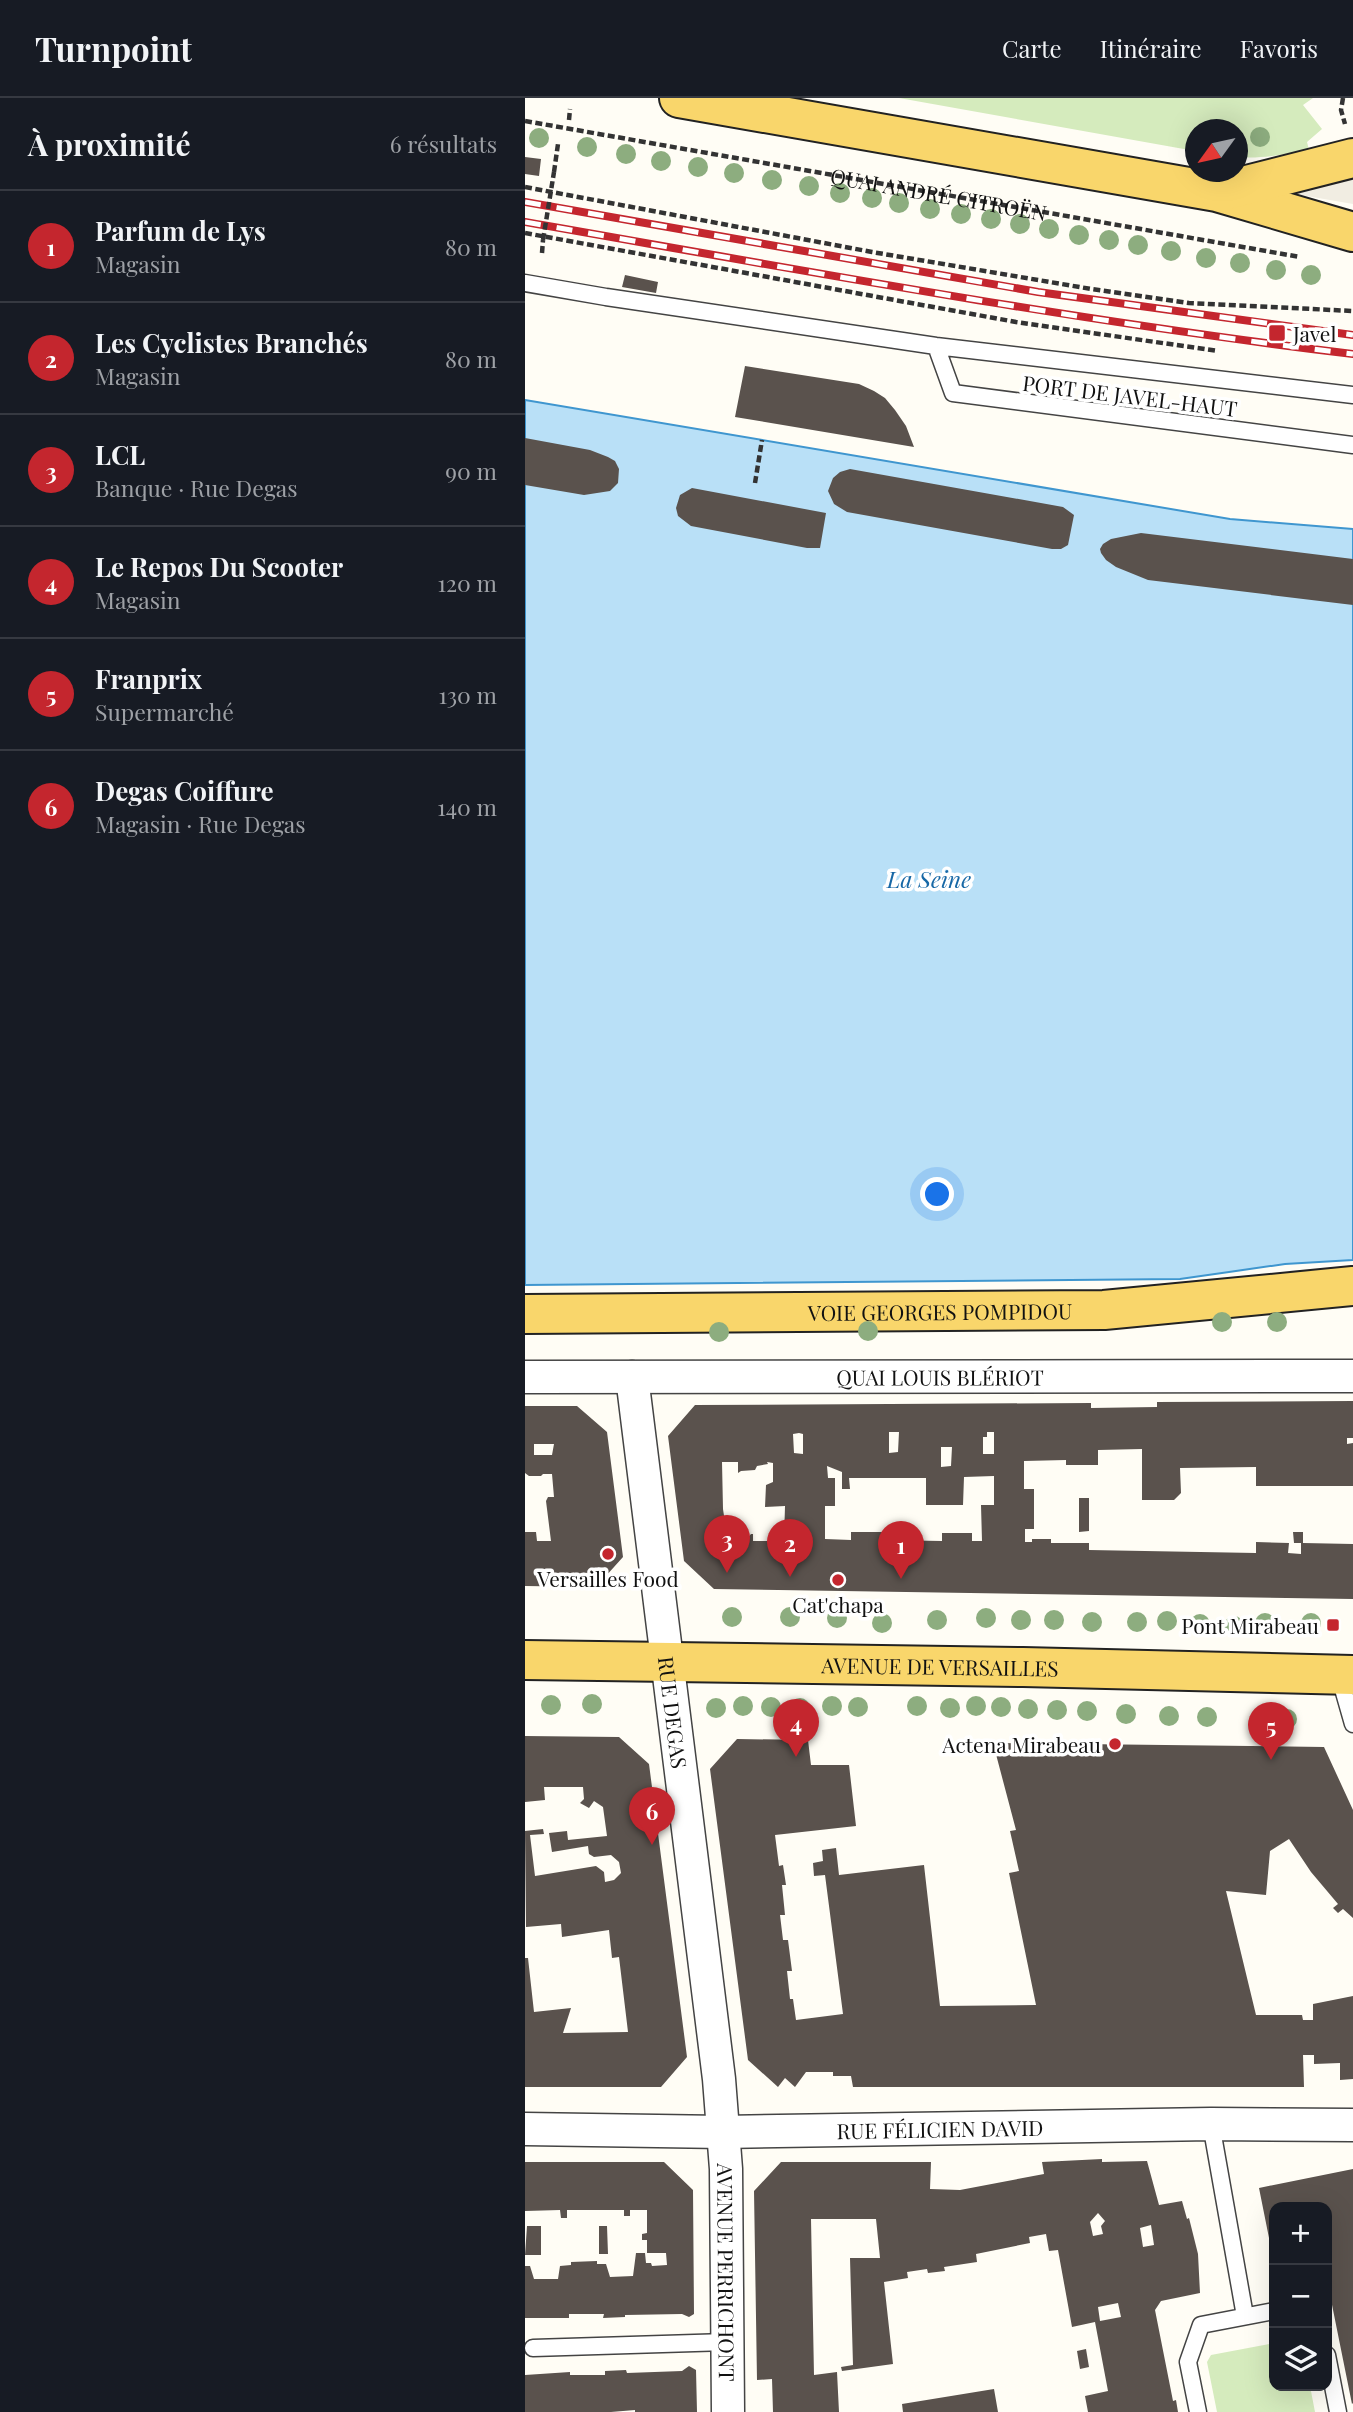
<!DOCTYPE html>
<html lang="fr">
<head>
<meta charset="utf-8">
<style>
  :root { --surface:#171b24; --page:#20242c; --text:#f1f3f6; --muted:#9ea1a6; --line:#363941; --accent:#c4262e }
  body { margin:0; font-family:"Playfair Display",serif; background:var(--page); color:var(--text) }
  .controls { position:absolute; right:21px; bottom:21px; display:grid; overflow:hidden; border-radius:14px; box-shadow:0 7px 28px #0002 }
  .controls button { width:63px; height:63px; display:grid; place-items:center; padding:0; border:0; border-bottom:2px solid var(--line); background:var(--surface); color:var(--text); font:35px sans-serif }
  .compass { position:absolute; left:660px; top:21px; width:63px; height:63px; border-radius:50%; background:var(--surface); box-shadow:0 7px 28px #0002; rotate:237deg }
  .you { position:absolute; left:413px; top:1097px; width:24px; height:24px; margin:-18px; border:5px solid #fff; border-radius:50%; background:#1a73e8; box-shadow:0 0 0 10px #1a73e833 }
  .badge { display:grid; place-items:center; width:46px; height:46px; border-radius:50%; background:var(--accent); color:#fff; font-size:23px; font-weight:700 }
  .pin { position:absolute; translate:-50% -58px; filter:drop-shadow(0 2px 4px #0008) }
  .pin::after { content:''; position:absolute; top:37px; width:24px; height:21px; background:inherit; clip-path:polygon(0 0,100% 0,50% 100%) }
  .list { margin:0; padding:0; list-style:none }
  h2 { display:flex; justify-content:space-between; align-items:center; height:91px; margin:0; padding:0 28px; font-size:30px }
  h2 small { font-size:23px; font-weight:400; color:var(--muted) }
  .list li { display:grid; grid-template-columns:46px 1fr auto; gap:21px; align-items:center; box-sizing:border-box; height:112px; padding:0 28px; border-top:2px solid var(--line) }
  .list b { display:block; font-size:26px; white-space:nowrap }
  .list p { margin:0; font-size:23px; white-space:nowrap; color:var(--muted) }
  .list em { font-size:23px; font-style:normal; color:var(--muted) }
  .icon { flex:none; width:38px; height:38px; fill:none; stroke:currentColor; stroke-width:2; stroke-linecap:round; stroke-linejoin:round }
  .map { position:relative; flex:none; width:828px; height:2314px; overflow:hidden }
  header { display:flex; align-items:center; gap:42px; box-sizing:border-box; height:98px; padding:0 35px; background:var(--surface); border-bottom:2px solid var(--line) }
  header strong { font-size:33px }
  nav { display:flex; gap:38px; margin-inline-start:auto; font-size:24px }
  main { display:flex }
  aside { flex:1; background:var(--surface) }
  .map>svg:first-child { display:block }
  .green { fill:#d5ebbd }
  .plaza { fill:#f1ede2 }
  .water { fill:#b9e0f7; stroke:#3f96cf; stroke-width:2 }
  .building { fill:#5a524d; fill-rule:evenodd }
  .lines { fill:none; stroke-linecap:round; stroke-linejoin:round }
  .lane-casing { stroke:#444; stroke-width:19 }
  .street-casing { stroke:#444; stroke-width:35 }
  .primary-casing { stroke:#222; stroke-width:42 }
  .path { stroke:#333; stroke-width:4.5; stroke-dasharray:7 3.5; stroke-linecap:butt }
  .lane { stroke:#fff; stroke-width:16 }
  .street { stroke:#fff; stroke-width:32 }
  .primary { stroke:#f9d66b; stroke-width:38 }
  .rail-casing { stroke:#c4262e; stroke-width:8 }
  .rail { stroke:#fff; stroke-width:5; stroke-dasharray:16; stroke-linecap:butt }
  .path-bridge { stroke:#333; stroke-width:4.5; stroke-dasharray:7 3.5; stroke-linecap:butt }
  .tree { fill:#8dad7f }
  .poi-dot { fill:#c4262e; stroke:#fff; stroke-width:2.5 }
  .labels { text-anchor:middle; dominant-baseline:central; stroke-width:7; stroke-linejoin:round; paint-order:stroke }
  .street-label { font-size:21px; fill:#111; stroke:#fff }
  .poi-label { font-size:21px; fill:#111; stroke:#fff }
  .water-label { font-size:23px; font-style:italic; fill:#1768a6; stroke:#fff }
</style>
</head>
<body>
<header>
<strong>Turnpoint</strong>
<nav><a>Carte</a><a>Itinéraire</a><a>Favoris</a></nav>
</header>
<main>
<aside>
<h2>À proximité<small>6 résultats</small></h2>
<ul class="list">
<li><span class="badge">1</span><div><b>Parfum de Lys</b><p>Magasin</p></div><em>80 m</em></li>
<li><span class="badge">2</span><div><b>Les Cyclistes Branchés</b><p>Magasin</p></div><em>80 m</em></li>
<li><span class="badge">3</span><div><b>LCL</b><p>Banque · Rue Degas</p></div><em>90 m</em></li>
<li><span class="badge">4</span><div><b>Le Repos Du Scooter</b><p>Magasin</p></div><em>120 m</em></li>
<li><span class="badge">5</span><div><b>Franprix</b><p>Supermarché</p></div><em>130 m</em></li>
<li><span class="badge">6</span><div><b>Degas Coiffure</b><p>Magasin · Rue Degas</p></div><em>140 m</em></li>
</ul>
</aside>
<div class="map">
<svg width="828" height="2314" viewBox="0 0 828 2314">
  <rect width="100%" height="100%" fill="#fffdf5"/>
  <!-- green -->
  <path class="green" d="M374,0H788L778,7L797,31L782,44L784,52C760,56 737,61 713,59L712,32H670V53Z
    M749,2245V2288H785L790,2314H692L682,2264L686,2257Z"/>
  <!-- plaza -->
  <path class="plaza" d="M828,75V106L770,96L769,93Z"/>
  <!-- water -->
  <path class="water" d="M0,302L705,421L828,431V1162L760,1166L655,1181L0,1187Z"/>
  <!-- building -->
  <path class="building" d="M0,59L16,61L14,78L0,76Z
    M100,177L133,184L131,195L97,189Z
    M220,268L334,286L349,293L360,300L370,312L381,328L389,349L210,319Z
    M0,340L65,352L83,359L90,363L94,371L93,385L85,393L59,397L0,387Z
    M325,371L538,409L549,417L543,447L536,451H527L322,414L309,406L303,393L308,380L315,374Z
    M167,390L301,415L295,450H282L166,428L153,418L151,410L155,397Z
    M616,435L828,461V507L623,482L591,469L581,462L576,455L575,451L578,446L586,441Z
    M828,1303V1340H822V1346L828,1345V1388H731V1369L655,1370L656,1395L649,1402H617V1351L573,1352V1367H541V1362L499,1363V1391H509V1431H500V1444H507V1441H526V1445H564V1452L731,1455V1444L764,1445L763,1455L776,1456V1445H769L768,1434H778V1445L828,1446V1501L189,1491L159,1463L143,1338L170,1307L566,1305V1310L632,1309V1304ZM364,1334H374L373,1354L364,1355ZM462,1334H469V1356H458V1339H462ZM274,1335L278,1336V1356L269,1355L268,1336ZM416,1349H427L426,1368L416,1369ZM197,1364H213V1375L216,1373L230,1372L232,1368L243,1366L242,1364L248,1365V1384L241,1387L240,1409L260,1408L259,1443H228V1436H226L220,1443H208L202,1438L198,1411ZM302,1368L317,1374V1391H325L324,1380H401V1407H438L439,1379L469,1378V1407H456L457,1443H447V1435H417V1443L357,1442V1434H326V1442L300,1441V1408H310V1380H303Z
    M0,1308H52L82,1334L98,1459L71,1489L0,1488V1434H11L12,1443H26L21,1403L23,1399H29L27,1376H18L16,1378H4L0,1375ZM9,1346H29L27,1357H9Z
    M554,1400H564V1433L554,1434Z
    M0,1638L94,1639L124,1666L162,1959L136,1989H0V1860H3L9,1914L46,1910L38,1935L103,1934L94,1859L87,1860L84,1832L37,1839L36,1826L1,1829L0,1733L18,1731L19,1736L5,1737L10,1778L71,1768L79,1774L80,1784L89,1782L96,1775L94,1764L86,1757L69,1759L64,1756L63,1748L27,1754L24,1735L42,1733L43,1742L82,1738L78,1709L69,1703L64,1710L55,1705L59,1701L58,1689H19L20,1702L0,1704Z
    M212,1641L283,1642L286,1667H324L331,1728L250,1737L254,1768L258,1767L261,1787H257L260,1817H255L258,1842H263L267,1873H262L265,1901H268L271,1922L318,1916L300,1777L289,1778L288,1765L298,1763L297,1752L311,1750L314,1777L399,1767L415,1908L511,1907L484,1775L494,1773L485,1733L491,1732L468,1645L799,1649L828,1712V1820L818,1811L813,1815L808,1810L813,1806L786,1774L764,1741L745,1753L741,1797L701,1793L731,1917H777L778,1922H788V1906L828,1898V1981L815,1982V1965L789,1966V1957H778L779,1989H328L326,1978H308V1974H281L270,1989L260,1980L253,1989L223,1962L185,1671Z
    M577,2061V2064L622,2063L634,2107L657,2103L662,2121L664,2120L673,2156L675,2195L636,2203L630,2212L648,2303L651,2302L653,2314H563L560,2298L583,2293L570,2224L547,2229L533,2152L524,2153L521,2136L504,2139L505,2145L451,2156L452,2164L419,2169L420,2173L403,2175L402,2171L382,2174L383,2180L359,2184L368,2266L317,2273L316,2269L328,2267L325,2160H355L351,2121H286L289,2277L312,2274L314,2314H248L247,2281L232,2282L229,2093L256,2064H406L405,2091L435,2092L519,2076L517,2064ZM573,2115L580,2123L576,2128L578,2136L568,2138L565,2124ZM626,2127L629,2147L618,2149L615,2130ZM593,2205L596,2219L575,2223L573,2209Z
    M0,2064H139L168,2092L169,2216L164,2219L157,2216L100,2217V2219L78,2220L79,2216H44V2220H0V2168H5L9,2181H33L35,2168L46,2167V2164L72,2163V2166H81L85,2179L108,2178L111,2155H120L121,2165H126L127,2168L142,2167L141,2155H122V2142H117V2136L122,2135V2112H105V2118H99V2112H42V2120H36L35,2112L0,2113Z
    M828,2071V2305L827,2306L802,2182V2109H749L748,2160L734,2090Z
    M2,2128H16V2157H0Z
    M74,2128H82L83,2156H74Z
    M561,2251L564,2269L555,2271L552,2253Z
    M164,2268L171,2272L172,2314H110V2312L86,2314H0V2277L45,2274V2277H80V2273L101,2272L102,2275L157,2273Z
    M469,2291L473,2314H378L377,2306Z"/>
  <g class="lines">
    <defs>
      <path id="lane" d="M0,185L81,199L411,248L828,297
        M411,248L428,295L828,347
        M814,1577L828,1626
        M686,2026L720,2218
        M8,2250L202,2244
        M802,2257L813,2314
        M673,2314L663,2264L676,2227L749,2213"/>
      <g id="street">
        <path id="s2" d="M0,1279L828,1278"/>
        <path id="s3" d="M107,1279L194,1981L201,2071L203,2314"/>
        <path id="s4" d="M0,2031L198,2034L686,2026L828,2027"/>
      </g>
      <g id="primary">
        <path d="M154,0L692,94L828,134"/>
        <path d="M694,94L828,60"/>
        <path id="s5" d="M0,1216L579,1212L828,1188"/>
        <path id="s6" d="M0,1562L498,1569L828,1577"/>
      </g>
    </defs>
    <!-- lane casing -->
    <use href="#lane" class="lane-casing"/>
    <!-- street casing -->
    <use href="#street" class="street-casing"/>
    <!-- primary casing -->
    <use href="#primary" class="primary-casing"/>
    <!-- path -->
    <g class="path">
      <path d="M818,0L816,12L820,26"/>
      <path d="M44,22L45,11"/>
      <path id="s1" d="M0,23L775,159"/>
      <path d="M29,74L33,46"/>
      <path d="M0,89L347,154L566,191L664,205L828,213"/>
      <path d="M0,135L491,224L693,253"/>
      <path d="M17,155L18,142"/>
      <path d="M230,385L237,342"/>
    </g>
    <!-- lane -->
    <use href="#lane" class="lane"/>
    <!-- street -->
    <use href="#street" class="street"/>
    <!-- primary -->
    <use href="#primary" class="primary"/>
    <defs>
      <path id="rail" d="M0,104L513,194L828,237
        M0,124C276,172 550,223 828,256"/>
    </defs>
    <!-- rail casing -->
    <use href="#rail" class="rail-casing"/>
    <!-- rail -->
    <use href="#rail" class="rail"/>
    <!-- path-bridge -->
    <path class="path-bridge" d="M18,142L29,74"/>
  </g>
  <!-- trees -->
  <g class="tree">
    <circle cx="735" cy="39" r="10"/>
    <circle cx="14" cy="40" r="10"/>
    <circle cx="62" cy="49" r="10"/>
    <circle cx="101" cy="56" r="10"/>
    <circle cx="136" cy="63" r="10"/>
    <circle cx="173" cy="69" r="10"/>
    <circle cx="209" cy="75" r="10"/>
    <circle cx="247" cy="82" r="10"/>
    <circle cx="284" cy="88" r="10"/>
    <circle cx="315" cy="95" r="10"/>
    <circle cx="347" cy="100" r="10"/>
    <circle cx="374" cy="105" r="10"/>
    <circle cx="405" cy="111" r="10"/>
    <circle cx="436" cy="116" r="10"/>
    <circle cx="466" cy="121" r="10"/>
    <circle cx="495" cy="126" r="10"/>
    <circle cx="524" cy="131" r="10"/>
    <circle cx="554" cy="137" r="10"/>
    <circle cx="584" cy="142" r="10"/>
    <circle cx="613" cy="147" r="10"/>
    <circle cx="646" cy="153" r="10"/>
    <circle cx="681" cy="160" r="10"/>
    <circle cx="715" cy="165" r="10"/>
    <circle cx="751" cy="172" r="10"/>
    <circle cx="786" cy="177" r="10"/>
    <circle cx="697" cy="1224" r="10"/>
    <circle cx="752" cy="1224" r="10"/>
    <circle cx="343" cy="1233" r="10"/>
    <circle cx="194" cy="1234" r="10"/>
    <circle cx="207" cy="1519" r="10"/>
    <circle cx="265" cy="1519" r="10"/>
    <circle cx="312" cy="1520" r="10"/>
    <circle cx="461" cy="1520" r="10"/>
    <circle cx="412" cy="1522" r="10"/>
    <circle cx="496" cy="1522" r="10"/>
    <circle cx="529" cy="1522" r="10"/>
    <circle cx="642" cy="1523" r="10"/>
    <circle cx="567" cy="1524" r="10"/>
    <circle cx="612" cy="1524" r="10"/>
    <circle cx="357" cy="1525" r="10"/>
    <circle cx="740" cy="1525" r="10"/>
    <circle cx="786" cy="1525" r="10"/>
    <circle cx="675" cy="1526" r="10"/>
    <circle cx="709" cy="1528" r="10"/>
    <circle cx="67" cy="1606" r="10"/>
    <circle cx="26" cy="1607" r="10"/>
    <circle cx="218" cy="1608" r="10"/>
    <circle cx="307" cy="1608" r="10"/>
    <circle cx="392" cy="1608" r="10"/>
    <circle cx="451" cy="1608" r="10"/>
    <circle cx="246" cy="1609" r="10"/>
    <circle cx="333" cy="1609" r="10"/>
    <circle cx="476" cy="1609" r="10"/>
    <circle cx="191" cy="1610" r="10"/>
    <circle cx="275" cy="1610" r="10"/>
    <circle cx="425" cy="1610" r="10"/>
    <circle cx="503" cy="1611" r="10"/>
    <circle cx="532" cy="1612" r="10"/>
    <circle cx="562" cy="1613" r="10"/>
    <circle cx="601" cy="1616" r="10"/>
    <circle cx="644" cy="1618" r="10"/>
    <circle cx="682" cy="1619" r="10"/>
    <circle cx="737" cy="1621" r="10"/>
    <circle cx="762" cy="1621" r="10"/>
  </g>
  <!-- markers -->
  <g class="poi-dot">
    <rect x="743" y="226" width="18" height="18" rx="3.5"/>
    <circle cx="83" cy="1456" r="7"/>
    <circle cx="313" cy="1482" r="7"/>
    <rect x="801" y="1520" width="14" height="14" rx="3.5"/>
    <circle cx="590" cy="1646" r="7"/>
  </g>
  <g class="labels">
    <!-- street labels -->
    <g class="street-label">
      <text stroke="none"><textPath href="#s1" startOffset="420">QUAI ANDRÉ CITROËN</textPath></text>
      <text transform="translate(605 297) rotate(7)">PORT DE JAVEL-HAUT</text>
      <text stroke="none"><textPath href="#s5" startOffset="415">VOIE GEORGES POMPIDOU</textPath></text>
      <text stroke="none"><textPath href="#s2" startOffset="415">QUAI LOUIS BLÉRIOT</textPath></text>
      <text stroke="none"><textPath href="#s6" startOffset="415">AVENUE DE VERSAILLES</textPath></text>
      <text stroke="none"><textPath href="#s3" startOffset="338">RUE DEGAS</textPath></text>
      <text stroke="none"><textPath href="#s4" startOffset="415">RUE FÉLICIEN DAVID</textPath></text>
      <text stroke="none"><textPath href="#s3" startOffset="901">AVENUE PERRICHONT</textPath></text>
    </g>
    <!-- poi labels -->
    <g class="poi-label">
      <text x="768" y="235" text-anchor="start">Javel</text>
      <text x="83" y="1480">Versailles Food</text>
      <text x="313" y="1506">Cat'chapa</text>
      <text x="794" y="1527" text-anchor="end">Pont Mirabeau</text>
      <text x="576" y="1646" text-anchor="end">Actena Mirabeau</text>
    </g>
    <!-- water labels -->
    <g class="water-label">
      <text x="404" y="780">La Seine</text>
    </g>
  </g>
</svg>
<div class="controls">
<button>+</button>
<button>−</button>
<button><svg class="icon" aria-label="layers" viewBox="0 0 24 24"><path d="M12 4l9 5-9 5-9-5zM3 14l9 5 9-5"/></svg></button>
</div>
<svg class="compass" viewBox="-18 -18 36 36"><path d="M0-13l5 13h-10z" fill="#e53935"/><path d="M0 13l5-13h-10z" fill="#9ea1a6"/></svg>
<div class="you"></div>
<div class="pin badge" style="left:376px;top:1481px">1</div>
<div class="pin badge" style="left:265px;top:1479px">2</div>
<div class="pin badge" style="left:202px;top:1475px">3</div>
<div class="pin badge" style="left:271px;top:1659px">4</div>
<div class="pin badge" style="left:746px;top:1662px">5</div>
<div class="pin badge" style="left:127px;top:1747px">6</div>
</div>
</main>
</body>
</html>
